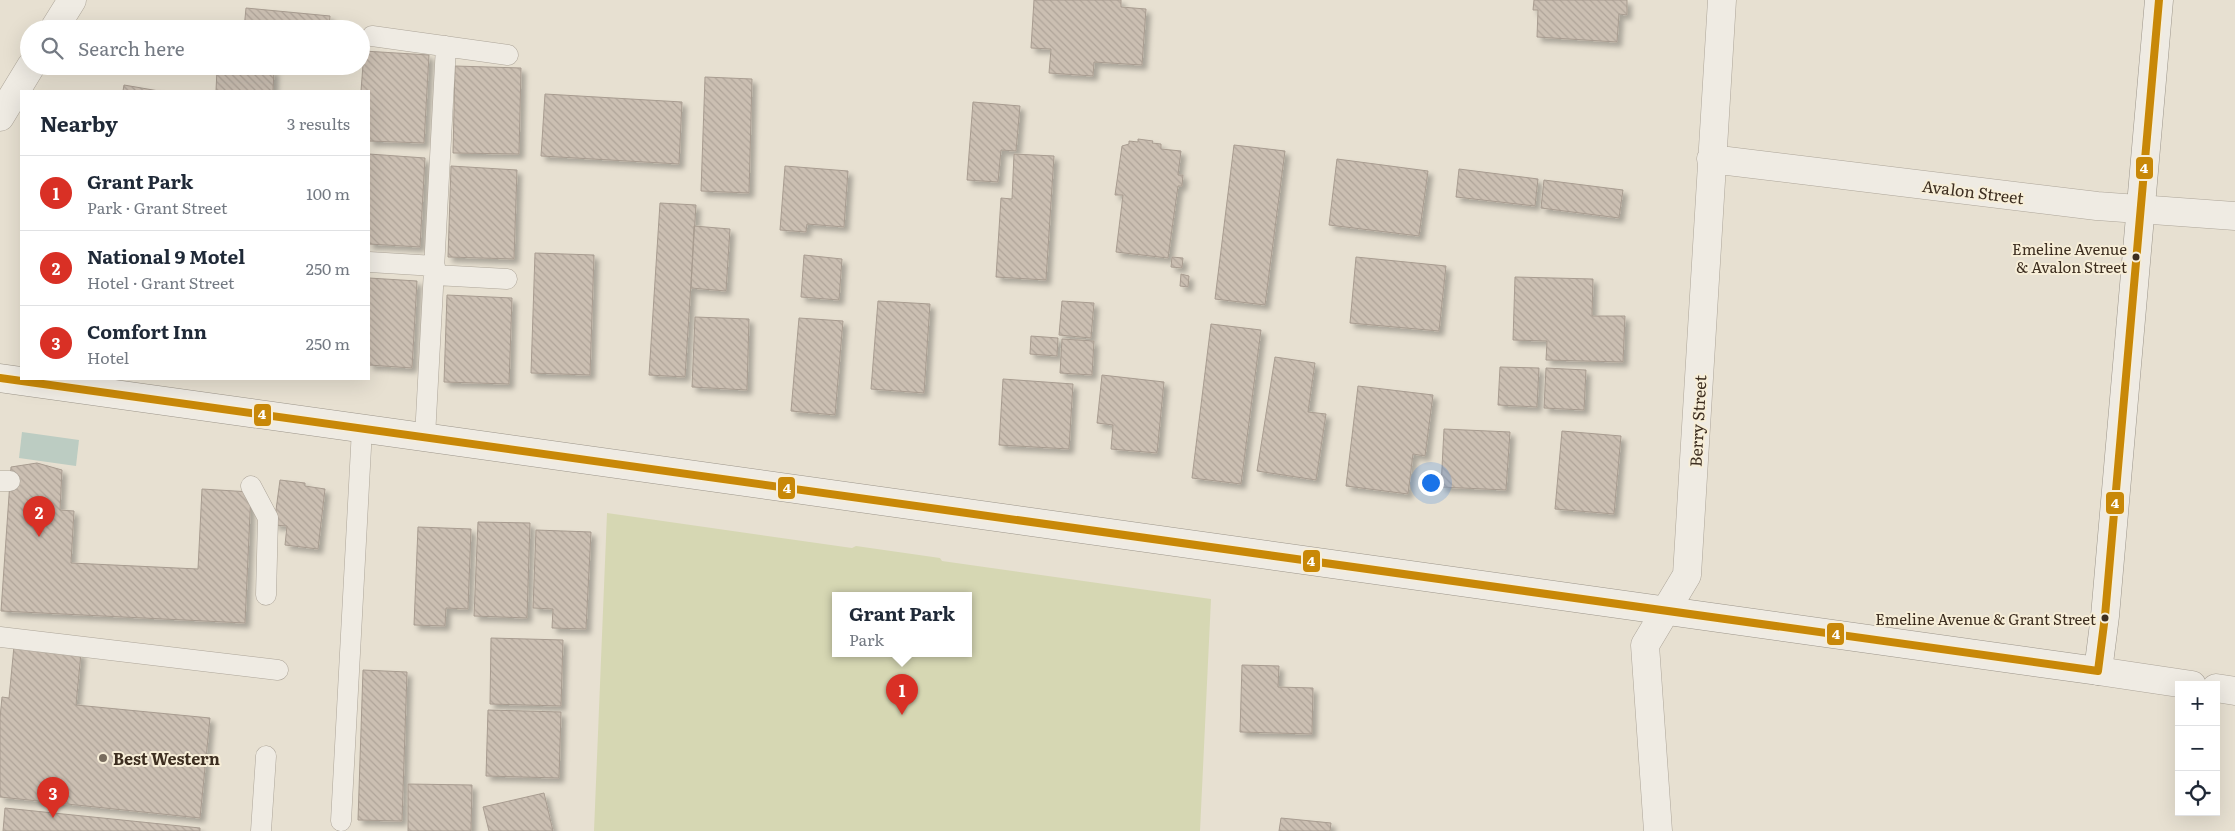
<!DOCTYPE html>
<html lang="en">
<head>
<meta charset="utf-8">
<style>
  :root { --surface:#fff; --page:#f6f6f7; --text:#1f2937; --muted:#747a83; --line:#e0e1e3; --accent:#d93025 }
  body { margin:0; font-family:Literata,serif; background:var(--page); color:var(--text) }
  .controls { position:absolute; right:15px; bottom:15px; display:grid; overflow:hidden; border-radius:0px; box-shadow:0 5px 20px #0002 }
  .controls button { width:45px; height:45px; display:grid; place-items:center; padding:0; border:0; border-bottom:1px solid var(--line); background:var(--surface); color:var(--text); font:25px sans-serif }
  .you { position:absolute; left:1430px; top:482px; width:18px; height:18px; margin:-12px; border:4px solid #fff; border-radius:50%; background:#1a73e8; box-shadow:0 0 0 8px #1a73e833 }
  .badge { display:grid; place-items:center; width:32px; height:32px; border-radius:50%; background:var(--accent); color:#fff; font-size:16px; font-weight:700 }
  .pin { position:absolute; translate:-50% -41px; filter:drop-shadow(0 1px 2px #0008) }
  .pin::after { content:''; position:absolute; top:26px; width:18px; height:15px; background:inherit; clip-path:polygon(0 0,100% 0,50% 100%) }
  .popup { position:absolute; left:832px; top:592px; width:140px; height:65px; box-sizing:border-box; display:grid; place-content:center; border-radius:0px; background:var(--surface); filter:drop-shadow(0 1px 4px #0005); font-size:16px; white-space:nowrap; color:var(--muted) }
  .popup b { font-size:19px; color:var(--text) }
  .popup::after { content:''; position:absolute; left:50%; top:100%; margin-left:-10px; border:10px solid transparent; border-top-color:var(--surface) }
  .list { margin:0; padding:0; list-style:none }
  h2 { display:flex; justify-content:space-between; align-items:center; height:65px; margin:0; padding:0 20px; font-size:21px }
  h2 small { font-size:16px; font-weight:400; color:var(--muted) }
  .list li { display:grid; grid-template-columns:32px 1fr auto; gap:15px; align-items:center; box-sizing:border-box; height:75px; padding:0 20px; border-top:1px solid var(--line) }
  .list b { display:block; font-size:19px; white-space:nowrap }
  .list p { margin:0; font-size:16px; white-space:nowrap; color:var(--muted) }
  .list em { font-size:16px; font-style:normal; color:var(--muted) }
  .icon { flex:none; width:28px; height:28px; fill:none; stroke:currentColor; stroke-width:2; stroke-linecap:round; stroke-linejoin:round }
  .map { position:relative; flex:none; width:2235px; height:831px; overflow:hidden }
  .search { position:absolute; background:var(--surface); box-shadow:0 5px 20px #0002; left:20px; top:20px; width:350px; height:55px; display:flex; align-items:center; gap:12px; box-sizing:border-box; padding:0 18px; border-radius:28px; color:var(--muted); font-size:19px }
  .panel { position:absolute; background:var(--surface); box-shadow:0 5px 20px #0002; left:20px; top:90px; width:350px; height:290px; border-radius:0px }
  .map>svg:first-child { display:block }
  .park { fill:#d6d7b3; fill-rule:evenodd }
  .water { fill:#bcccc2 }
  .building { fill:url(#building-back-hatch); stroke:#a89c90; filter:url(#shadow) }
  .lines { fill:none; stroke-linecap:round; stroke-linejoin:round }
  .lane-casing { stroke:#ada599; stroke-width:21 }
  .street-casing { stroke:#ada599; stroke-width:29 }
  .secondary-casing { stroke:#9c958a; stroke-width:29 }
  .lane { stroke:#efebe3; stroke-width:20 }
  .street { stroke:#efebe3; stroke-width:28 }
  .secondary { stroke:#efebe3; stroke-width:28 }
  .bus-1-casing { stroke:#f7eed8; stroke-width:11 }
  .bus-1 { stroke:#c88808; stroke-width:8 }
  .bus-dot { fill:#3d2e20; stroke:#f7eed8; stroke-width:2 }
  .poi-dot { fill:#786c5e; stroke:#f7eed8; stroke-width:2 }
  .labels { text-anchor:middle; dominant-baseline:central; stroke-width:4; stroke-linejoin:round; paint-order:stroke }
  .bus-label { font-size:15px; fill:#3d2e20; stroke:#f7eed8; text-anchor:end }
  .street-label { font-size:16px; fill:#3d2e20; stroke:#f7eed8 }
  .poi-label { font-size:16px; font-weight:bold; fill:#3d2e20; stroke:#f7eed8; text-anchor:start }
  .line-badge { stroke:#f7eed8; stroke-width:2 }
  .badge-label { font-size:14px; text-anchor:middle; font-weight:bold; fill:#fff }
</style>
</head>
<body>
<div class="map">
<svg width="2235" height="831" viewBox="0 0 2235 831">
  <defs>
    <pattern id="building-back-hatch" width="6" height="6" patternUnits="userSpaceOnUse" patternTransform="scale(1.25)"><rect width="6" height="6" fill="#cbbfb2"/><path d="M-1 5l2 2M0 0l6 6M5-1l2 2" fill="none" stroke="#afa499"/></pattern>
    <filter id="shadow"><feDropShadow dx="4.5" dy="4.5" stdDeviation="2.5" flood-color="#0004"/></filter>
  </defs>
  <rect width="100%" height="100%" fill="#e7e0d1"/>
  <!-- park -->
  <path class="park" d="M607,513L852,548L856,546L940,558L942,561L1211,599L1200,831H594ZM836,596H968V654H836Z"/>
  <!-- water -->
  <path class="water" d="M22,432L79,440L76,466L19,458Z"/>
  <!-- building -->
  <path class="building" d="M1034,0H1121V7L1146,9L1142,65L1094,62L1093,76L1049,73L1051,49L1031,48Z
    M1534,0H1627V15L1619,14L1617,42L1537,37L1538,10H1533Z
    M246,8L330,16L329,29H244Z
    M364,51L429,55L424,143L369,141V91H361Z
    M455,66L521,68L519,154L453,153Z
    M217,69L274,70L273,91H216Z
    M705,77L752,79L749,193L701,191Z
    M124,85L159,91H123Z
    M545,94L682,102L679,164L541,156Z
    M973,102L1020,106L1016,151L1001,150L998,182L967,180Z
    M1138,139L1153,141L1152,143L1161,144V149L1181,151L1178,175H1183L1182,186H1178L1168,258L1116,252L1123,195H1115L1122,146L1129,144V141L1138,142Z
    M1234,145L1285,151L1265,305L1215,299Z
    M369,154L425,158L420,247L369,244Z
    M1014,154L1054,156L1046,280L996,277L1001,198L1012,199Z
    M1337,159L1428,171L1419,236L1329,225Z
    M451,166L517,170L514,259L448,257Z
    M785,166L848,171L844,227L807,224L806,232L780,230Z
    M1459,169L1538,179L1535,206L1456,197Z
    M1544,180L1623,190L1619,218L1541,208Z
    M660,203L696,205L685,377L649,375Z
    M694,226L730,229L726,291L691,288Z
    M535,253L594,255L590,375L531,373Z
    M804,255L842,259L839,300L801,297Z
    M1172,257L1183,258L1182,268L1171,267Z
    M1356,257L1446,266L1439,331L1350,323Z
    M1181,274L1189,276L1188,287L1180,286Z
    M1515,277L1593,279L1592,316H1625L1623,362L1546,360L1547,341L1513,340Z
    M369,278L417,281L412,368L369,365Z
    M447,295L512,298L509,384L444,382Z
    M878,301L930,304L924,393L871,389Z
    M1062,301L1094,303L1091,338L1059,335Z
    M695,317L749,319L747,390L692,387Z
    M799,318L843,321L835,415L791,411Z
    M1211,324L1261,330L1241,484L1192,478Z
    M1031,336L1058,338L1057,356L1030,354Z
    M1062,339L1094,341L1092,375L1060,373Z
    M1275,357L1315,363L1308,412L1326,414L1316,480L1257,471Z
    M1500,367L1539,368L1537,407L1498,405Z
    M1546,368L1586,370L1584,410L1544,408Z
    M1102,375L1164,382L1157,453L1111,449L1113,425L1097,423Z
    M1003,379L1073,384L1069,449L999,445Z
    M1358,386L1433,395L1425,456L1413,454L1408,494L1346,486Z
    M1444,429L1510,432L1506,490L1441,487Z
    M1562,431L1621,436L1614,514L1555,509Z
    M37,463L62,470L60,510L74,511L71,563L198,569L202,489L251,492L245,623L1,611L11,467Z
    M280,480L305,483V486L325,489L318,549L285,545L287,526L274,525Z
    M478,522L530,523L527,618L474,616Z
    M418,527L471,529L468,609L446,608L445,626L414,625Z
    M536,530L591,532L586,629L552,628L553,609L533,608Z
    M491,638L563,640L561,706L490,704Z
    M14,646L81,653L76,705L210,718L200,818L0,797V718L2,697L9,698Z
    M1242,665L1279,666L1278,687L1313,688L1312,734L1240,732Z
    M363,670L407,672L402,821L358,820Z
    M488,710L561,712L559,778L486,776Z
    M408,784L472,785L471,831H408Z
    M544,793L553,831H489L483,807Z
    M5,808L200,828V831H3Z
    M1281,818L1331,823L1330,831H1279Z"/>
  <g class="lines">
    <defs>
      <path id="lane" d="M372,36L508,55
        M369,262L435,266
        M435,275L507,279
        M425,437L446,46
        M0,481H10
        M251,486L268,518L266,595
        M0,637L278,670
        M341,821L362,429
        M261,831L266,756"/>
      <path id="street" d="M54,29L72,0
        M0,117L31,66
        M1711,159L2097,206L2235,216
        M2098,671L2192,685
        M2216,688L2235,691
        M1658,831L1645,645L1687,575L1722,0"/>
      <path id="secondary" d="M0,378L2098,671L2105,616L2159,0"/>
    </defs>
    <!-- lane casing -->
    <use href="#lane" class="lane-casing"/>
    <!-- street casing -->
    <use href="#street" class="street-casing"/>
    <!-- secondary casing -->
    <use href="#secondary" class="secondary-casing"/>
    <!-- lane -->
    <use href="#lane" class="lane"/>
    <!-- street -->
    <use href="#street" class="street"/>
    <!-- secondary -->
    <use href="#secondary" class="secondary"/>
    <defs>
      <path id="bus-1" d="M0,378L2098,671
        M2098,671L2105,616L2159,0"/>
    </defs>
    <!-- bus-1 casing -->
    <use href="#bus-1" class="bus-1-casing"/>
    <!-- bus-1 -->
    <use href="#bus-1" class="bus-1"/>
  </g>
  <!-- markers -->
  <g class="bus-dot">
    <circle cx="2136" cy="257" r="4.5"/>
    <circle cx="2105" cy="618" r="4.5"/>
  </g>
  <circle class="poi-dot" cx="103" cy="758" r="5"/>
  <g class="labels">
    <!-- bus labels -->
    <g class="bus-label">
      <text x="2127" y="248">Emeline Avenue<tspan x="2127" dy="18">&amp; Avalon Street</tspan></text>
      <text x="2096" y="618">Emeline Avenue &amp; Grant Street</text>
    </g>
    <!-- street labels -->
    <g class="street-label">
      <text transform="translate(1973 191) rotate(7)">Avalon Street</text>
      <text transform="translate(1697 421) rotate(-87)">Berry Street</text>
    </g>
    <!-- poi labels -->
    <g class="poi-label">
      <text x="113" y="758">Best Western</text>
    </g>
  </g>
  <g class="line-badge">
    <rect x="2135" y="156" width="19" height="24" rx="5" fill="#c88808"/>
    <rect x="253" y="403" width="19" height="24" rx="5" fill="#c88808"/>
    <rect x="777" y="476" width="19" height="24" rx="5" fill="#c88808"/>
    <rect x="2105" y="491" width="20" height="24" rx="5" fill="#c88808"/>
    <rect x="1302" y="549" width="19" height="24" rx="5" fill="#c88808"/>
    <rect x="1826" y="622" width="19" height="24" rx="5" fill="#c88808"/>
  </g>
  <g class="badge-label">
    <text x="2144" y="173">4</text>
    <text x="262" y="419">4</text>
    <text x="787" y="493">4</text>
    <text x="2115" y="508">4</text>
    <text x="1311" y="566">4</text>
    <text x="1836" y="639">4</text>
  </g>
</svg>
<div class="controls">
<button>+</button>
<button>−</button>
<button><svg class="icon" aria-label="locate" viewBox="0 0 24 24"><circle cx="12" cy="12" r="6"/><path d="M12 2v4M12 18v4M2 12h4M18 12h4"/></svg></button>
</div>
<div class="you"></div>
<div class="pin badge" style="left:902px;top:715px">1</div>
<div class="popup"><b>Grant Park</b>Park</div>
<div class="pin badge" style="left:39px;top:537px">2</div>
<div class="pin badge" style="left:53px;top:818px">3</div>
<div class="search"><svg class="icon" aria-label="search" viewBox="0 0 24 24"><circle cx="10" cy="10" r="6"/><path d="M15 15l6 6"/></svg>Search here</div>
<section class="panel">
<h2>Nearby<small>3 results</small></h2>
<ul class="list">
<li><span class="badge">1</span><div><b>Grant Park</b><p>Park · Grant Street</p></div><em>100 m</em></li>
<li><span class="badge">2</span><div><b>National 9 Motel</b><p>Hotel · Grant Street</p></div><em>250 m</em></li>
<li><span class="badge">3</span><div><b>Comfort Inn</b><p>Hotel</p></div><em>250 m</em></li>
</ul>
</section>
</div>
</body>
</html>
